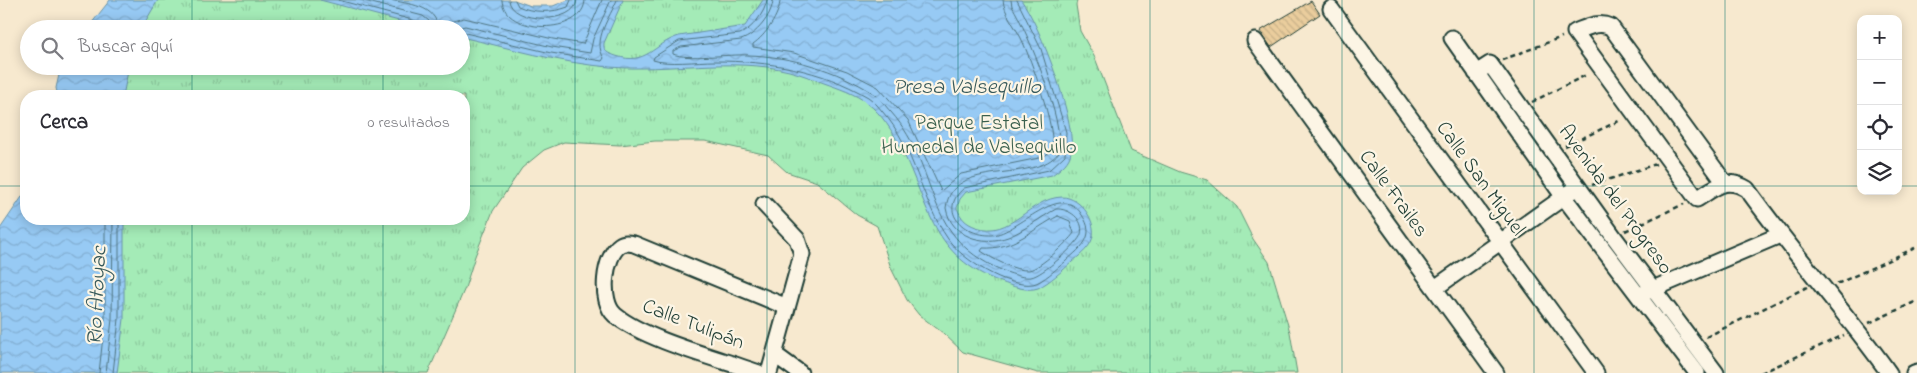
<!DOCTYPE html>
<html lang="es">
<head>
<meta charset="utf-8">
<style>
  :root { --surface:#fff; --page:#f2f2f3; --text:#2b2b33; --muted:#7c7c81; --line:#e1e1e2 }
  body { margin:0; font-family:"Indie Flower",sans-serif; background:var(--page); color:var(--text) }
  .controls { position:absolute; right:15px; top:15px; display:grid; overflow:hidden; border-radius:10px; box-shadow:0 2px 12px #0003 }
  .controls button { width:45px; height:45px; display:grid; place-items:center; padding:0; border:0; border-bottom:1px solid var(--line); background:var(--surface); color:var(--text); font:25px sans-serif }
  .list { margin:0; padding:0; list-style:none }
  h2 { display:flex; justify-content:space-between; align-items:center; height:65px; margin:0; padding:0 20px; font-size:21px }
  h2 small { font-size:16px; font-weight:400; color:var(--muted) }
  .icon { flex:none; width:28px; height:28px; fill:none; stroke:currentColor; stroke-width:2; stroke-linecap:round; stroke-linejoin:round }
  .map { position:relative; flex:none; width:1917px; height:373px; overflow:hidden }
  .search { position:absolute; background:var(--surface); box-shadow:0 2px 12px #0003; left:20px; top:20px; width:450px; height:55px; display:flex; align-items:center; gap:12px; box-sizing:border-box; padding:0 18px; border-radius:28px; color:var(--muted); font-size:19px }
  .panel { position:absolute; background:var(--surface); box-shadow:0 2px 12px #0003; left:20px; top:90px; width:450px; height:135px; border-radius:20px }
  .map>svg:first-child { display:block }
  .grass { fill:url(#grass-tufts); stroke:#629476 }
  .water { fill:url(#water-waves); stroke:#6792a7 }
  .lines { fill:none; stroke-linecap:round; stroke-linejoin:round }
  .shore { stroke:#4f7581; stroke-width:1 }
  .building { fill:url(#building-back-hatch); stroke:#1f3d34 }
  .minor-casing { stroke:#1f3d34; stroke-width:19 }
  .path { stroke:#1f3d34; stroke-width:2.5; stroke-dasharray:5 4; stroke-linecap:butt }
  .minor { stroke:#fcf5e5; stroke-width:15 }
  .grid { fill:none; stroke:#0f766e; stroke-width:1; stroke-opacity:0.55 }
  .labels { text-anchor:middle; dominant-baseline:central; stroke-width:4.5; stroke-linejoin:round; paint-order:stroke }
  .park-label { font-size:21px; fill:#3a604e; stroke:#fcf5e5 }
  .street-label { font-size:21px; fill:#1f3d34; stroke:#fcf5e5 }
  .water-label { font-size:22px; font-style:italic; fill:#37595a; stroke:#fcf5e5 }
</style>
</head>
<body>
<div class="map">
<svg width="1917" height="373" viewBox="0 0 1917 373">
  <defs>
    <pattern id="grass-tufts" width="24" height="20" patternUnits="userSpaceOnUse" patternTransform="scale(1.25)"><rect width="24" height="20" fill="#a4ebb7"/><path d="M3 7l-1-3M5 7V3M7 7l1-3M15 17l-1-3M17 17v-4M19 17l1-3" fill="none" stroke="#8dca9e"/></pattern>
    <pattern id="water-waves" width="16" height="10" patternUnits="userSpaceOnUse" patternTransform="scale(1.25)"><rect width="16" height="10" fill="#97caf4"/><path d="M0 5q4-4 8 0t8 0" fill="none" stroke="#82aed2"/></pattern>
    <pattern id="building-back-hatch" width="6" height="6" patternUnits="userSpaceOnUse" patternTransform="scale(1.25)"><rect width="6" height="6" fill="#eacd9d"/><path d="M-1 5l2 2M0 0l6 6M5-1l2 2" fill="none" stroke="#c8b188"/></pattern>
  </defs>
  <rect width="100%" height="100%" fill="#f7e9cf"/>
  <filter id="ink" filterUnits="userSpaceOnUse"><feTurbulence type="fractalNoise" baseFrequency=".02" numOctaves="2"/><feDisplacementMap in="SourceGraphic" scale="10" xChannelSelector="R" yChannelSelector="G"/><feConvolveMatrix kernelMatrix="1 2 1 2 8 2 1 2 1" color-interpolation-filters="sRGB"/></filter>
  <g filter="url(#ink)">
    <!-- grass -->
    <path class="grass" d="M127,0H467L576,17L582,0H1077L1076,5L1080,31L1095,58L1131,151L1180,172L1207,180L1237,207L1253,239L1269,262L1290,332L1297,373H1038L963,352L943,333L919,315L907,300L891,268L877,226L857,215L817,182L787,172L768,155L705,141H655L620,145L564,142L544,150L522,168L493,211L475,256L465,288L428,373H84L96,219H464V96H89L97,66H461V29H107Z"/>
    <!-- water -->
    <path class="water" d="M110,0H158L141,29H87Z
      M320,0H514L531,6H553L568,0H623L604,43C603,52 608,53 616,56C647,66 653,44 679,36L745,26L763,0H1021C1039,22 1080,129 1070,156C1067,164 1059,170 1052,175L966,192L960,199L957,208C961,218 965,223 976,227C1011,239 1029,198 1062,197C1081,197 1100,224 1091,242C1087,250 1079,256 1072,262C1062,271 1050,282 1038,288C1027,292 1012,286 1001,282C932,257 930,207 901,148C893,132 882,114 867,103C856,94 838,88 824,83C813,79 801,74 789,71C732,57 667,72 609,67C559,63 510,48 461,37V29H429Z
      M61,66H129L123,96H58L56,88Z
      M26,191V219H124V319L117,373H0V229Z"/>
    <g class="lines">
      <!-- shore -->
      <path class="shore" d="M338,0L420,22L425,29
        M360,0L423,16L429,21L431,29
        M390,0C408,4 437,5 438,29
        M502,0C503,35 584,36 585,0
        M509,0C510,24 576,25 577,0
        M515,0L518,6C533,13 552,13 568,7L571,0
        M767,0C765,13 752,29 740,34L679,41L654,57L653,60C667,65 698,61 714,61C769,61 820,69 868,97C874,101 878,106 882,111C916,149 920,199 948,239C962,260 1008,288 1033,284C1043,282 1057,268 1065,262C1072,255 1084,247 1087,237C1090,229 1086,221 1082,215C1061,179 1018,234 992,235C964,236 937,211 964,188L1049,170L1065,155L1066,132L1041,49L1017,0
        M773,0C772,16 756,35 741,40L681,47L673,51V54C687,60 729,54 748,55C790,56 837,70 873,93C880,97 885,106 891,112C943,171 919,240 1009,273C1016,275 1023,278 1031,277C1041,276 1079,244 1081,234C1085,219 1068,208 1056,209C1043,216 1020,233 1008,237C983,246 951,237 946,208C952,156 1035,186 1059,152C1065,124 1028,32 1012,6L1011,0
        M780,0C780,15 765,36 753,44V47L794,53L847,71L878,87L908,120L941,191L961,174L1044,157L1052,149C1056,128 1031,59 1021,38C1015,26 1004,13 1003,0
        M445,29L453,21L464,18L553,39L583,44L602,0
        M454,29L465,26L552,47L590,53L593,39L611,0
        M461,32L551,53L602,61L604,58C592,40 610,17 617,0
        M1058,216L1070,221L1074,233C1067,243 1040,268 1029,270C1014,271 993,259 981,251L983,248C1012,250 1033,229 1058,216Z
        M99,373L105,318V219
        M106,373L112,319L113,219
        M113,373L119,319V219"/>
    </g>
    <!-- building -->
    <path class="building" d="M1311,1L1320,14L1271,47L1260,31Z"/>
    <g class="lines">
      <defs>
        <path id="minor" d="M1331,9L1596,373
          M1452,38L1563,196L1697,373
          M1255,41L1496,373
          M1476,73L1490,64L1614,237L1716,373
          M1725,183L1611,27C1598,21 1588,27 1575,32L1697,199C1716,187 1726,176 1747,189C1792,252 1844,310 1889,373
          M764,204L797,239L802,254L769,373
          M1435,288L1571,192
          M1646,292L1780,235
          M774,354L800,373
          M759,373C720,359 645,340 615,315C599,301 604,256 620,245C624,242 629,243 634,244L787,307
          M1914,373L1917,372"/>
      </defs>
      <!-- minor casing -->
      <use href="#minor" class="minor-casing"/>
      <!-- path -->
      <path class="path" d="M1502,60L1562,37
        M1532,102L1588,74
        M1565,146L1621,120
        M1592,185L1656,164
        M1625,231L1684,204
        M1837,284L1917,247
        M1869,323L1917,301
        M1706,337L1807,287
        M1761,373L1844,335"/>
      <!-- minor -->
      <use href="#minor" class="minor"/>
    </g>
  </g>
  <!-- grid -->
  <path class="grid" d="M192,0V29M383,0V29M575,0V373M767,0V373M958,0V373M1150,0V373M1342,0V373M1534,0V373M1725,0V373M192,66V96M383,66V96M0,186H26M464,186H1861M1898,186H1917M192,219V373M383,219V373"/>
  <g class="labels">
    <!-- park labels -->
    <g class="park-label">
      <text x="979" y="124">Parque Estatal<tspan x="979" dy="24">Humedal de Valsequillo</tspan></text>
    </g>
    <!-- street labels -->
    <g class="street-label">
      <text transform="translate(1480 179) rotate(54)">Calle San Miguel</text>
      <text transform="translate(1393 194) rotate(54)">Calle Frailes</text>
      <text transform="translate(1615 200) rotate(54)">Avenida del Progreso</text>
      <text transform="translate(693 325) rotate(21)">Calle Tulipán</text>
    </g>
    <!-- water labels -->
    <g class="water-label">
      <text x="967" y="88">Presa Valsequillo</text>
      <text transform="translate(98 296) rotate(-87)">Río Atoyac</text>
    </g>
  </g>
</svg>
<div class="controls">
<button>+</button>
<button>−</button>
<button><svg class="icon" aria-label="locate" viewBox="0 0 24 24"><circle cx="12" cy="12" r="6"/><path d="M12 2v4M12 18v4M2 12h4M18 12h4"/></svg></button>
<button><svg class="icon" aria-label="layers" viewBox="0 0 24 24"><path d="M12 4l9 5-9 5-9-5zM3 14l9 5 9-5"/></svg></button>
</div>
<div class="search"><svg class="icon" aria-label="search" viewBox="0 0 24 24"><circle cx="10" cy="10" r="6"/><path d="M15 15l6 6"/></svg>Buscar aquí</div>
<section class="panel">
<h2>Cerca<small>0 resultados</small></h2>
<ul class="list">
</ul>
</section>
</div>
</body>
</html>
